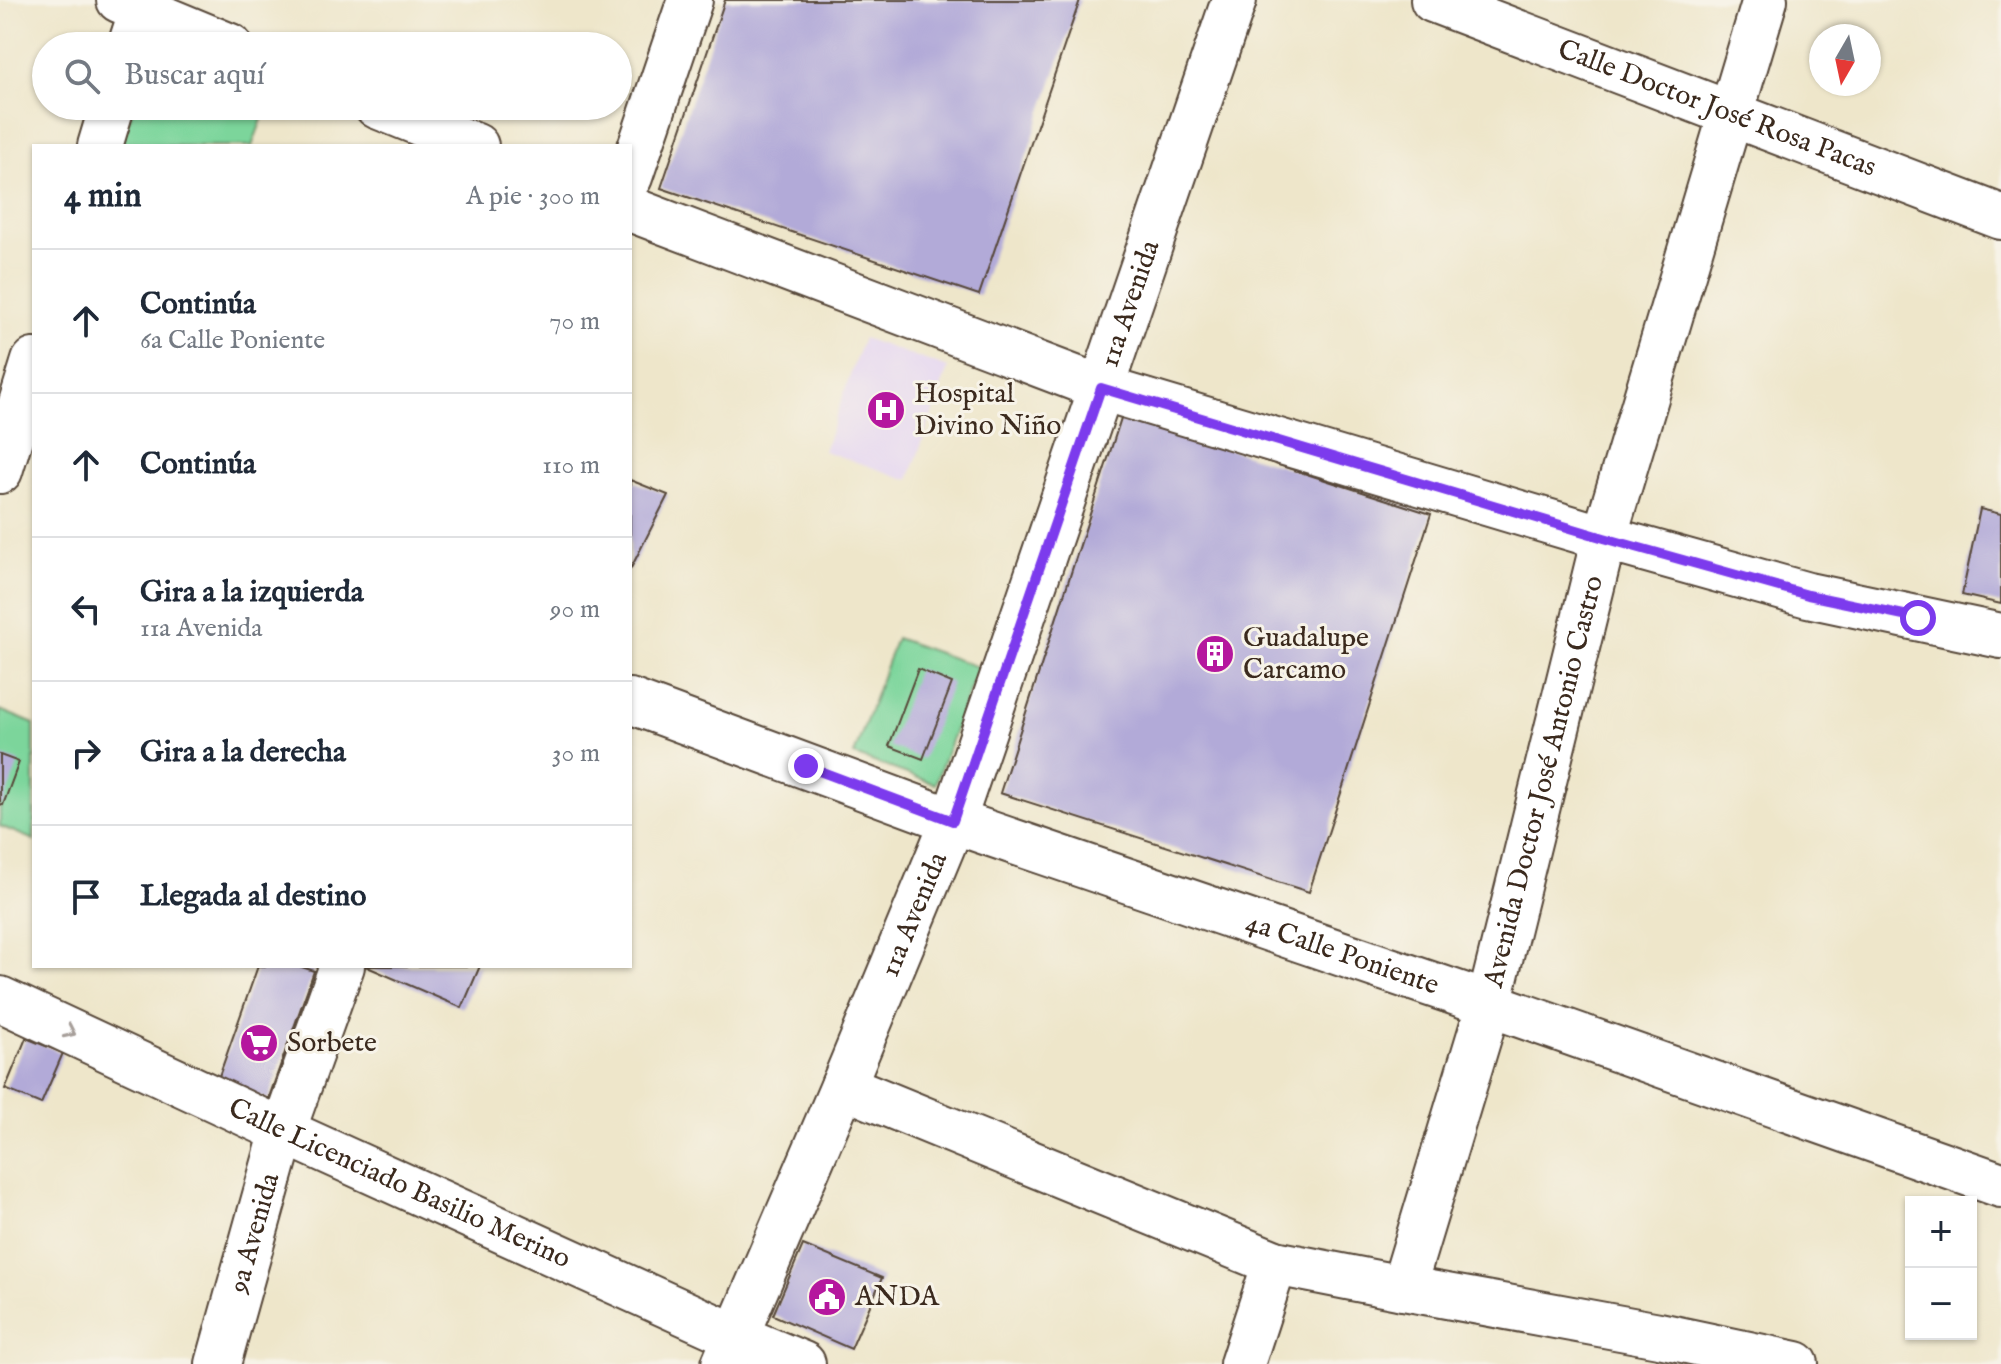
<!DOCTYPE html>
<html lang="es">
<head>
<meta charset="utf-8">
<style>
  :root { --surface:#fff; --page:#f6f6f7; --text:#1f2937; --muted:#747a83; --line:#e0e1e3 }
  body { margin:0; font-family:"IM FELL English",serif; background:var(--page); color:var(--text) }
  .controls { position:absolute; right:24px; bottom:24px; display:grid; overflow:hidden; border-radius:0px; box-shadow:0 2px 6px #0004 }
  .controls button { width:72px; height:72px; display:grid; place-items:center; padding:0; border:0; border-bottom:2px solid var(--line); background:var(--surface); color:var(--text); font:40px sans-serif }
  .compass { position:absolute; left:1809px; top:24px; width:72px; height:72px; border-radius:50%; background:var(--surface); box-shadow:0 2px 6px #0004; rotate:189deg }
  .stop { position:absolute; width:24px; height:24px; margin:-18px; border:6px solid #7c3aed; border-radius:50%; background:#fff }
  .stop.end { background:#7c3aed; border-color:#fff; box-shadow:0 2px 8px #0008 }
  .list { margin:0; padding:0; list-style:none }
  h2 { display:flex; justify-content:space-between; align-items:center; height:104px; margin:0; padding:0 32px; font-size:34px }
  h2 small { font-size:26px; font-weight:400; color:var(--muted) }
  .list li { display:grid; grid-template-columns:52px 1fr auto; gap:24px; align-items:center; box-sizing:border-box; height:144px; padding:0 32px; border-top:2px solid var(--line) }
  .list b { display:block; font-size:30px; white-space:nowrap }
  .list p { margin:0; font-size:26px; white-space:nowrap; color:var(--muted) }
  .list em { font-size:26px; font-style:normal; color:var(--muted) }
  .icon { flex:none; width:44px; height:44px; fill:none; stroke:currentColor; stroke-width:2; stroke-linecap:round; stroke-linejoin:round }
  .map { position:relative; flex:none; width:2001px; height:1364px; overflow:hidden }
  .search { position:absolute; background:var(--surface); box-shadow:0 2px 6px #0004; left:32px; top:32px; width:600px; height:88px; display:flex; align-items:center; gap:20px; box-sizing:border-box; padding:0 28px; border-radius:44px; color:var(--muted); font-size:30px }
  .panel { position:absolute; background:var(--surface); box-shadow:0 2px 6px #0004; left:32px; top:144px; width:600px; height:824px; border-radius:0px }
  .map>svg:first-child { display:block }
  .built { fill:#e3d3f2 }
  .green { fill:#7cd59b; stroke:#5c805c; stroke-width:2 }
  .building { fill:#b2aad8 }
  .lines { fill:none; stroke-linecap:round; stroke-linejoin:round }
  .minor-casing { stroke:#564638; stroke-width:48 }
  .minor { stroke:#fff; stroke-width:44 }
  .oneway { stroke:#a79f9a }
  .route { stroke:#7c3aed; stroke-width:10 }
  .labels { text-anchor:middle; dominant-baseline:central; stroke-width:6; stroke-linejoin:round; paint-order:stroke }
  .street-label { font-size:28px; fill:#3b2a1e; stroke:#f7f3e8 }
  .poi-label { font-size:28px; fill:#3b2a1e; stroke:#f7f3e8; text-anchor:start }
</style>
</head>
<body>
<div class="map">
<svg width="2001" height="1364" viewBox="0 0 2001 1364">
  <rect width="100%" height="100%" fill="#f7f3e8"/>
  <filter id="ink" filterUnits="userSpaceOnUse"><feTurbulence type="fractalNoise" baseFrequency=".0125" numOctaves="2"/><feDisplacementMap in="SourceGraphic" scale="16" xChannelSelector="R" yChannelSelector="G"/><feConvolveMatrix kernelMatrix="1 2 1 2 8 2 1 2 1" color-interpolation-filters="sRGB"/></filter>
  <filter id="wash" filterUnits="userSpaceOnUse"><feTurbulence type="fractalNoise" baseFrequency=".006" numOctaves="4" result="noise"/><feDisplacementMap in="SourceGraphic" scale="32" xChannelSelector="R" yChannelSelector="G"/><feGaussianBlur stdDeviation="1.8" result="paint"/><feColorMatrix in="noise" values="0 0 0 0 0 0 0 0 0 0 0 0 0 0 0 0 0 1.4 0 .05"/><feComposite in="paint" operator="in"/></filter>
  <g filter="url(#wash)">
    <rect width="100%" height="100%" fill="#eee6ca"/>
    <!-- built -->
    <path class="built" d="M863,338L948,368L909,480L824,451Z"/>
    <!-- green -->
    <path class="green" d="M134,106H267L252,146H120Z
      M896,638L978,667L935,784L854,755Z
      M0,710L34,724V840L0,826Z"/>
    <g id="blocks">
      <!-- building -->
      <path class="building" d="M725,0H1080L979,295L661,188Z
        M1122,415L1431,514L1309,892L1000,793Z
        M630,480L668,495L630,570Z
        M1980,509L2001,514V604L1962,595Z
        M918,669L952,683L923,759L889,746Z
        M0,755L19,762L3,805L0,804Z
        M258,966H299L314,971L268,1100L217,1082Z
        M365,966H480L462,1008Z
        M26,1038L63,1053L41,1104L5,1089Z
        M803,1245L882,1278L851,1349L773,1315Z"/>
    </g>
  </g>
  <g filter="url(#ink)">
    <use href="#blocks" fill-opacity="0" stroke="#564638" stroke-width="2"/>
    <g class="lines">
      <defs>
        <g id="minor">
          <path d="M119,0L230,46"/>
          <path id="s1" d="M1433,0L2001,217"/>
          <path d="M130,46L145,0"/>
          <path d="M377,106L476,146"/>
          <path d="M100,146L112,106"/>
          <path d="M630,177L690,0"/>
          <path d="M630,209L1101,388L1604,538L1808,595L2001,636"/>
          <path d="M0,471L34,361"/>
          <path id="s2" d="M630,701L953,821L1489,1004L2001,1185"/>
          <path id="s3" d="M0,999L283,1131L735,1336L803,1364"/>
          <path d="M843,1086L1275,1263L1403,1288L1659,1335L1796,1364"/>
          <path id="s4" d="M1403,1288L1489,1004L1604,538L1765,0"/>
          <path id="s5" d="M218,1364L283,1131L342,966"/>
          <path id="s6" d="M724,1364L843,1086L953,821L1234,0"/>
          <path d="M1242,1364L1275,1263"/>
        </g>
      </defs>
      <!-- minor casing -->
      <use href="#minor" class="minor-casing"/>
      <!-- minor -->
      <use href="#minor" class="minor"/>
    </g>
    <!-- one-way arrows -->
    <defs><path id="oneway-chevron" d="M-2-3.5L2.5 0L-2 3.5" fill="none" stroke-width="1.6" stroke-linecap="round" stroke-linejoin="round" transform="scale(2)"/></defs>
    <use class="oneway" href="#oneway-chevron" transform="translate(70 1032) rotate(25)"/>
  </g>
  <g class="lines" filter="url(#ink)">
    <!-- route -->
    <path class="route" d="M806,766L953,821L1101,388L1604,538L1808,595L1918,618"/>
  </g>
  <!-- icons -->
  <defs>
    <symbol id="hospital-disc" viewBox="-11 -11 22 22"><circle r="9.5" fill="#b5179e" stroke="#f7f3e8"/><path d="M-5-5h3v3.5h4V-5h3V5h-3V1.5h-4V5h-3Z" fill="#fff"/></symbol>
    <symbol id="building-disc" viewBox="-11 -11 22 22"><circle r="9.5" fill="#b5179e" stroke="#f7f3e8"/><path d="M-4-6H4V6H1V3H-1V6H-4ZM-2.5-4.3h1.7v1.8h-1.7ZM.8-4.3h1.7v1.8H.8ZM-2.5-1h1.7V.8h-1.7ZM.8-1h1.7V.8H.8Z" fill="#fff"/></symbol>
    <symbol id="supermarket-disc" viewBox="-11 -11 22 22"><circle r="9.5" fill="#b5179e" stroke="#f7f3e8"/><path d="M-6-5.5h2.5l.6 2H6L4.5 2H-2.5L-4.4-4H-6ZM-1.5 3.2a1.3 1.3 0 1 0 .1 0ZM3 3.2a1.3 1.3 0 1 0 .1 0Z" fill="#fff"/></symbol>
    <symbol id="civic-disc" viewBox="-11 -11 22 22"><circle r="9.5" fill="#b5179e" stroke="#f7f3e8"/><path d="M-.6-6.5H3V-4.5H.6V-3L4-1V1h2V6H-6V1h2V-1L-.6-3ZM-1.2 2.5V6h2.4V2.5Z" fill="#fff"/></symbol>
  </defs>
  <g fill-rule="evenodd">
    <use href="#hospital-disc" x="864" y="388" width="44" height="44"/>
    <use href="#building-disc" x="1193" y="632" width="44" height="44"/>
    <use href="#supermarket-disc" x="237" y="1021" width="44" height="44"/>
    <use href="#civic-disc" x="805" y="1275" width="44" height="44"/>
  </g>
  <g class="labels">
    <!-- street labels -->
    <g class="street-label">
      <text stroke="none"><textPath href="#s1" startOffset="304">Calle Doctor José Rosa Pacas</textPath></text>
      <text stroke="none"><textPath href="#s6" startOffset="1136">11a Avenida</textPath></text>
      <text stroke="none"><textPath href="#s4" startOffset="526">Avenida Doctor José Antonio Castro</textPath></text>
      <text stroke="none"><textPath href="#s6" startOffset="488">11a Avenida</textPath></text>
      <text stroke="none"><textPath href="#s2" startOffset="756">4a Calle Poniente</textPath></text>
      <text stroke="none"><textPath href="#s3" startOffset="440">Calle Licenciado Basilio Merino</textPath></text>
      <text stroke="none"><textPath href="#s5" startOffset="136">9a Avenida</textPath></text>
    </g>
    <!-- poi labels -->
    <g class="poi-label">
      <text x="914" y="394">Hospital<tspan x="914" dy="32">Divino Niño</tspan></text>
      <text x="1243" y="638">Guadalupe<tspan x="1243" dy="32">Carcamo</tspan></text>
      <text x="287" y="1043">Sorbete</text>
      <text x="855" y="1297">ANDA</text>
    </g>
  </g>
</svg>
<div class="controls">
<button>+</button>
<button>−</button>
</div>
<svg class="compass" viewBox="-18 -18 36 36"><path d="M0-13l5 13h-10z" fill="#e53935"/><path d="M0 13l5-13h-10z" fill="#747a83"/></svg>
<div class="stop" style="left:1918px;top:618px"></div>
<div class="stop end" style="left:806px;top:766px"></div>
<div class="search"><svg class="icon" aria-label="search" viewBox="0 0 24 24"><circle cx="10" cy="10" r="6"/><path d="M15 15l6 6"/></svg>Buscar aquí</div>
<section class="panel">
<h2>4 min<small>A pie · 300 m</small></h2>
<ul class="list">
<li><svg class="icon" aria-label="ahead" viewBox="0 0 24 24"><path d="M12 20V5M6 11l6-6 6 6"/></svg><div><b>Continúa</b><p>6a Calle Poniente</p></div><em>70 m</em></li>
<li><svg class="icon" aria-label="ahead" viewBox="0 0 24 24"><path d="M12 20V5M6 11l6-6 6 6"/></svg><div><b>Continúa</b></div><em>110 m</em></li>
<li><svg class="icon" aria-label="left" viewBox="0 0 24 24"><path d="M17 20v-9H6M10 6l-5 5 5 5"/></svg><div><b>Gira a la izquierda</b><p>11a Avenida</p></div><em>90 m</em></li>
<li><svg class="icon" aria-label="right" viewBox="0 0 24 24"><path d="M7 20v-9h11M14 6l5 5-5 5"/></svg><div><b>Gira a la derecha</b></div><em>30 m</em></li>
<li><svg class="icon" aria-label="arrive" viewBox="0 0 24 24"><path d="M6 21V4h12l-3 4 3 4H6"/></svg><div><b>Llegada al destino</b></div></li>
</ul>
</section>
</div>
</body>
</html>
